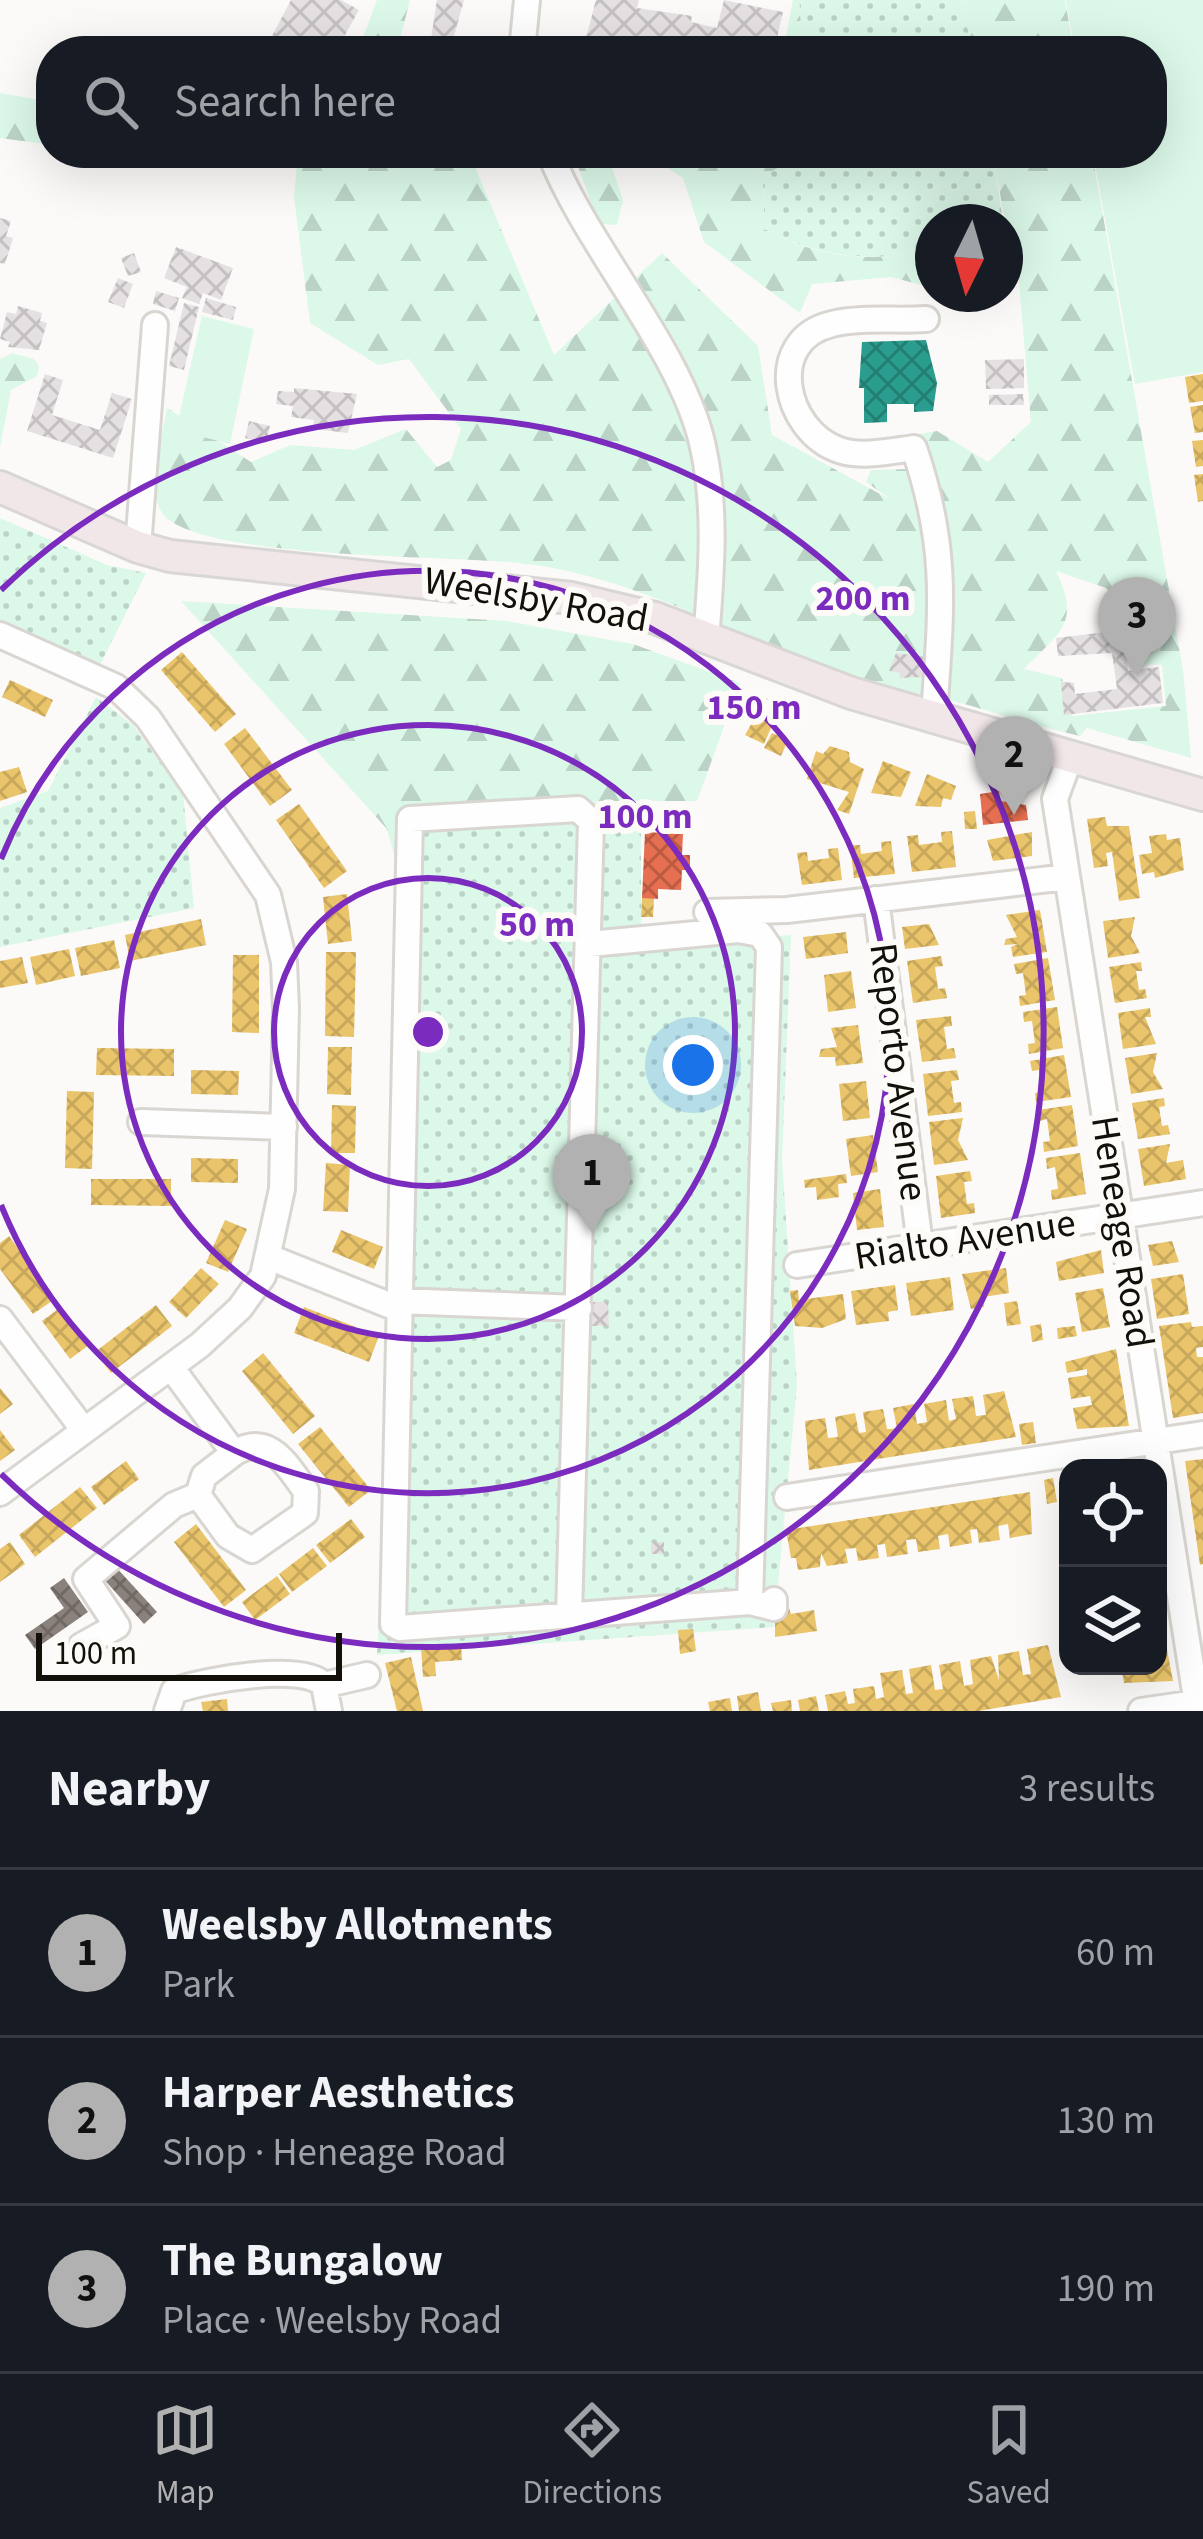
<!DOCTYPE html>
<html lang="en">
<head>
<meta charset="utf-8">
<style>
  :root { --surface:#171b24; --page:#20242c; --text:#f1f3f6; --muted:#9ea1a6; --line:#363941; --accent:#b2b1b1 }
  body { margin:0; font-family:"Source Sans 3",sans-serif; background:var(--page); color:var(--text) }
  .controls { position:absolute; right:36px; bottom:36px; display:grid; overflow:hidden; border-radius:24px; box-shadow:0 12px 48px #0002 }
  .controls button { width:108px; height:108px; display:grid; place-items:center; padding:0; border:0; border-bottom:3px solid var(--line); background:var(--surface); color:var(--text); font:60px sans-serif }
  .compass { position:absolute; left:915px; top:204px; width:108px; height:108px; border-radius:50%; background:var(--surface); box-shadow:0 12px 48px #0002; rotate:185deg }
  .scale { position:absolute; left:36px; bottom:30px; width:306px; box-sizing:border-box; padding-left:12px; border:6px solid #130f09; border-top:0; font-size:33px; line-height:42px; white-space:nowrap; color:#130f09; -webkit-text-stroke:9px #fdfbf7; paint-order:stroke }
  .you { position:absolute; left:693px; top:1065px; width:42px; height:42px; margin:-30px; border:9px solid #fff; border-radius:50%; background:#1a73e8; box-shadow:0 0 0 18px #1a73e833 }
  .badge { display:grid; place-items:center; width:78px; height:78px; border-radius:50%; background:var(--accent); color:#111; font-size:39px; font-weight:700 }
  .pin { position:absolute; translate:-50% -99px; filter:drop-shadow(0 3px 6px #0008) }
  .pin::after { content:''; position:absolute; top:63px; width:42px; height:36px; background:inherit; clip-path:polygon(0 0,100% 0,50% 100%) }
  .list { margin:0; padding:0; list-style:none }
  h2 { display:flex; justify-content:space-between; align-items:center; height:156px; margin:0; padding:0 48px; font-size:51px }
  h2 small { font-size:39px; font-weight:400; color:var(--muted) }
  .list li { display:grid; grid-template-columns:78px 1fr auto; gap:36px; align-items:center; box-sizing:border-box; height:168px; padding:0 48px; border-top:3px solid var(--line) }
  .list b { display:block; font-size:45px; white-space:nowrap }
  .list p { margin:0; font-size:39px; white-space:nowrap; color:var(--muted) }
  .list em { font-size:39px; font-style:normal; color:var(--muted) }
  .icon { flex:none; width:66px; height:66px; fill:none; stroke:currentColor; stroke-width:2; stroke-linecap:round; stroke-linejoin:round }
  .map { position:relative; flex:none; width:1203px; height:1711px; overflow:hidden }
  .search { position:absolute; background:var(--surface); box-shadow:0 12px 48px #0002; left:36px; right:36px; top:36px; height:132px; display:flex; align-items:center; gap:30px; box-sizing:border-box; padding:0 42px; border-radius:48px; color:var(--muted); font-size:45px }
  .sheet { height:660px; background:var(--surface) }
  nav { display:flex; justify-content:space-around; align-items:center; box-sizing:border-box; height:168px; border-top:3px solid var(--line); background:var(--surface); font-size:33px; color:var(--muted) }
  nav a { display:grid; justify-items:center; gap:6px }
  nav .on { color:var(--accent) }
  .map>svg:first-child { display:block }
  .grass { fill:url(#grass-dots) }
  .forest { fill:url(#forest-firs); fill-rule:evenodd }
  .park { fill:#dbf8e8 }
  .homes { fill:url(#homes-cross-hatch) }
  .shops { fill:url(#shops-cross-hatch) }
  .schools { fill:url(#schools-cross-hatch) }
  .industry { fill:url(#industry-cross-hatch) }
  .building { fill:url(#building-cross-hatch) }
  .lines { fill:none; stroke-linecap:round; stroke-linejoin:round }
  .minor-casing { stroke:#d9d6d2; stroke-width:30 }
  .major-casing { stroke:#d8d7d5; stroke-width:36 }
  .minor { stroke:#fffefe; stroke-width:24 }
  .major { stroke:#f2e7e8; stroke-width:30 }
  .ring { fill:none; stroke:#7b2cbf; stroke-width:6 }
  .labels { text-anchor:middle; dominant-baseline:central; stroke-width:12; stroke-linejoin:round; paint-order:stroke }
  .street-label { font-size:39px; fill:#130f09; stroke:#fdfbf7 }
  .centre { fill:#7b2cbf; stroke:#fdfbf7; stroke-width:6 }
  .ring-label { font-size:36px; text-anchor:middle; font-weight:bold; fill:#7b2cbf; stroke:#fdfbf7; stroke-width:12; stroke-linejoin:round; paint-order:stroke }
</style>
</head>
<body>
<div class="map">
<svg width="1203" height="1711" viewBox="0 0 1203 1711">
  <defs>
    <pattern id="grass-dots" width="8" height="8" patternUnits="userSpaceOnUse" patternTransform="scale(3)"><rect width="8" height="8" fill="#dbf8e8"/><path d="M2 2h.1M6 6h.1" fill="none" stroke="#bbd3c6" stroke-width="1.8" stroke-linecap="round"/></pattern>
    <pattern id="forest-firs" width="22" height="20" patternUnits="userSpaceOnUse" patternTransform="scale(3)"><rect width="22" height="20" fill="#dbf8e8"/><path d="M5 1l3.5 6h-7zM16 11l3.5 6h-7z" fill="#bbd3c6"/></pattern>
    <pattern id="homes-cross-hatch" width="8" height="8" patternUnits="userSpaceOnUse" patternTransform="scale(3)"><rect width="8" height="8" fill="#e9c46a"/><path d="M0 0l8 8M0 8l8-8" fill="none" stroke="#c7a75b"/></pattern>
    <pattern id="shops-cross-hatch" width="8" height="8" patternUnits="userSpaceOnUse" patternTransform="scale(3)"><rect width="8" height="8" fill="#e76f51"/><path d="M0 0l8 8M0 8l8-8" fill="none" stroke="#ba5a41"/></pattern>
    <pattern id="schools-cross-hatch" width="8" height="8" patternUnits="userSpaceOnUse" patternTransform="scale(3)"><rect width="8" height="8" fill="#2a9d8f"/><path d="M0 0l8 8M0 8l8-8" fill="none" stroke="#237e73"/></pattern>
    <pattern id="industry-cross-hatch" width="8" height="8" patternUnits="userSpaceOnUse" patternTransform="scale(3)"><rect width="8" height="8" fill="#8a817c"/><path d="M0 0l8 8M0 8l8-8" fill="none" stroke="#706864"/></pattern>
    <pattern id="building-cross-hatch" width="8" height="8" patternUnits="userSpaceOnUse" patternTransform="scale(3)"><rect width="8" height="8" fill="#e5e1e3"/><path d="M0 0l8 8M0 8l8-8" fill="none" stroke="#c4c0c1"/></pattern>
  </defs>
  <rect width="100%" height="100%" fill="#fcfaf8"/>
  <!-- grass -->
  <path class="grass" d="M799,0H962L972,51H803Z
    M805,153H993L1003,221L933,222V252C867,261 824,259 764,229L763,176Z
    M0,518L107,565L146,573L96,673L0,629Z
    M96,697L133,725L183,794L194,908L0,947V808L48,791Z
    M582,801L641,803V945L791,935L782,1160L797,1385L774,1627L377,1655L394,1307L405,813Z"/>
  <!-- forest -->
  <path class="forest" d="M377,0H410L397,51H358Z
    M793,0H799L803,51H783Z
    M962,0H1065L1074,51H972Z
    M0,93L51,102V145L0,138Z
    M298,153H469L554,355L662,253L758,346L772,435L893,501L866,482L871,470L907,469L922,485L919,434L937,431L988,462L1031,422L1018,271L1005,275V222L993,153H1092L1183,670L1191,758L1087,728L1080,736C1044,728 1006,716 968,705C930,694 890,690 853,678C741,641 637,575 518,563C443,555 223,559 169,520C141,500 163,436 167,408L251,462L290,445L354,450L406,429L437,467L451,460L461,429L409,359L378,365L310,323L294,197ZM1056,571L1106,588L1142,622L1126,630L1134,664L1162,665L1166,706L1072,716L1062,678L1024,669C1061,631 1081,623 1056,571Z
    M573,153H607L623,200L617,225L599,224Z
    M645,153H805L763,176L764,229C823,260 867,261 933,252V288L891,277L812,284L800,313L704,242L683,178Z
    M12,353L34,359L39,366L37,376L11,390L0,447V359Z
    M181,601L507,621L633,644L740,683L697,801H582L406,813L405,895L387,829Z"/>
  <!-- park -->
  <path class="park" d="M1066,0H1203V372L1135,384L1093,153H1152V51H1075Z
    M202,316L254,329L230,444L176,430Z"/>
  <!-- homes -->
  <path class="homes" d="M1203,374V401L1189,403L1185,377Z
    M1203,405V432L1195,433L1190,407Z
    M1203,440V466L1196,467L1192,441Z
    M1203,474V501L1198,502L1194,475Z
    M182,652L236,714L215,732L161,670Z
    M10,680L53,700L45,717L2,697Z
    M766,698L781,705L764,744L745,735Z
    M245,728L292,790L270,806L224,744Z
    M772,733L788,740L781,756L764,748Z
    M830,746L849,752L850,762L864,769L849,814L837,810L849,792L807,779L816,751L823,754Z
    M883,761L911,772L901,797L871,793Z
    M19,767L27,792L0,801V772Z
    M927,774L956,786L951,800L943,798L941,807L915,806Z
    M299,804L347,871L324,888L276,820Z
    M975,811L977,829H965L964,812Z
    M1105,817L1107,826H1129L1140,898L1119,901L1112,852L1106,853L1108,866L1094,868L1087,819Z
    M952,831L956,867L912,872L907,836L918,835L919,845L942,842L941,832Z
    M1032,832V856L993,861L987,840Z
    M1166,834L1167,840L1180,838L1184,870L1155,878L1154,872L1142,874L1139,855L1152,853L1149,836Z
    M891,841L895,874L854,878L850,845H860L861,854L882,851L881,842Z
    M838,848L842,880L802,885L797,853L807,852L808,861L829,858L828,849Z
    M347,894L352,941L328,944L323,897Z
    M642,898H654L653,917H641Z
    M1040,910L1047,952L1013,957L1011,947L1018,944L1004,945L1006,939L1017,937L1006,915Z
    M1135,917L1131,936L1140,953L1108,958L1103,921Z
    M201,919L206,945L130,961L125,935Z
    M929,924L939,945L905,949L902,927Z
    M846,932L848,953L806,959L803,937Z
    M114,940L120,968L81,976L75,948Z
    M69,949L75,976L36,985L30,957Z
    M326,952H356L354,1037L325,1036Z
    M233,955H259V1033L232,1032Z
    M941,956L943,966L935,967L938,989L945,988L947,998L913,1003L907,961Z
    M22,957L28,983L0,988V961Z
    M1048,958L1055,1000L1020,1006L1019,996L1026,995L1023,973L1016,974L1014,964Z
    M1141,962L1142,971H1136L1139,990L1145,989L1147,998L1115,1003L1109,967Z
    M851,971L856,1008L828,1012L824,975Z
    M1057,1007L1063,1048L1029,1054L1028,1044L1035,1043L1032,1021L1024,1022L1023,1012Z
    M1150,1008L1151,1017H1145L1156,1044L1123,1049L1118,1013Z
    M951,1016L952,1026L944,1027L947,1049L954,1048L956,1058L922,1062L916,1020Z
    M858,1025L863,1063L836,1066L835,1057H819L821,1049L837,1047L831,1028Z
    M328,1047H352L351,1095L327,1094Z
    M97,1048L174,1049V1076L96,1075Z
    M1157,1053L1153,1072L1163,1089L1131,1094L1125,1058Z
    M1064,1055L1071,1097L1036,1102L1035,1093L1042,1092L1039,1070L1032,1071L1030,1061Z
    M191,1070L239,1071L238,1095L191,1094Z
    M957,1070L959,1080L951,1081L954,1103L961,1102L962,1112L928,1116L923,1074Z
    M866,1081L870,1118L843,1121L839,1084Z
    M67,1091L94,1092L92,1169L65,1168Z
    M1164,1098L1165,1106L1159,1107L1162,1126L1168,1125L1170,1134L1138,1139L1132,1103Z
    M332,1105L356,1106L355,1153H331Z
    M1072,1105L1078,1146L1044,1152L1043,1142L1050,1141L1047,1119L1040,1121L1038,1110Z
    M963,1118L958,1140L968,1160L934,1165L929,1122Z
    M873,1135L878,1172L851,1176L846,1139Z
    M1170,1144L1166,1163L1183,1160L1186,1179L1144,1186L1138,1149Z
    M1080,1153L1086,1194L1052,1200L1051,1190L1058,1189L1055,1167L1047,1169L1046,1158Z
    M191,1158L238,1159V1183L191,1182Z
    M326,1163L350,1165L348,1212L323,1211Z
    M970,1171L972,1181L964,1182L967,1204L974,1203L975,1213L941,1218L936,1176Z
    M846,1174L847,1183L838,1184L839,1197L817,1200L816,1187L805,1188L804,1180Z
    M91,1179H171V1206L91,1205Z
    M880,1189L884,1227L857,1230L853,1193Z
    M225,1220L247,1229L228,1272L206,1263Z
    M341,1230L383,1247L374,1269L332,1252Z
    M9,1236L55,1299L33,1314L0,1269V1243Z
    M1172,1241L1179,1262L1153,1266L1148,1245Z
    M1101,1250L1104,1273L1059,1281L1056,1262Z
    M201,1268L219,1284L186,1318L169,1302Z
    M1006,1268L1009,1293L983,1297L984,1307L971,1309L962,1274Z
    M1183,1274L1189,1314L1157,1319L1151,1279Z
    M950,1277L954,1310L911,1316L906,1283Z
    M895,1285L898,1310L888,1312L889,1321L856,1325L851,1291Z
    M1103,1288L1110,1327L1082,1332L1075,1293Z
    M798,1290L799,1300L843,1294L846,1319L822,1328L795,1326L790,1291Z
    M1017,1301L1021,1324L1007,1326L1004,1303Z
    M156,1305L172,1326L111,1373L95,1352Z
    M61,1307L89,1345L70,1359L42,1321Z
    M304,1307L379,1336L369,1362L294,1333Z
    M1191,1322L1192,1327L1203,1326V1347L1196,1348L1197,1357H1203V1413L1173,1418L1159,1326Z
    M1041,1324L1043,1340L1032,1342L1030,1326Z
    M1075,1326L1077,1336L1058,1339L1057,1328Z
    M1116,1349L1129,1426L1077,1429L1073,1408L1092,1405L1090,1396L1071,1399L1068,1378L1087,1375V1369L1067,1373L1065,1362Z
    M263,1353L315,1416L293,1434L242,1371Z
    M0,1388L13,1404L0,1414Z
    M1004,1391L1016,1437L809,1470L805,1421L825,1418L828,1438L838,1437L835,1417L855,1413L859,1433L866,1432L863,1412L883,1409L887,1429H891L897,1428L893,1408L914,1404L917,1424L927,1422L924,1404L946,1400L949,1421L956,1419L952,1399L973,1396L976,1416L986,1415L983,1395Z
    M1033,1422L1036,1443L1022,1445L1019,1424Z
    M320,1427L371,1490L349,1507L298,1444Z
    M0,1430L15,1450L0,1461Z
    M1203,1459V1564L1200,1565L1185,1461Z
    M126,1461L139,1479L104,1505L91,1487Z
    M1053,1478L1057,1502L1047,1504L1044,1480Z
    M80,1487L97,1508L35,1557L19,1535Z
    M1030,1492L1032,1534L1010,1538L1008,1524L998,1526L1000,1540L979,1543L977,1529L970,1530L972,1543L950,1547L948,1534L938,1536L940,1549L918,1552L916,1539L906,1540L908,1554L887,1557L885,1544L877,1545L879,1558L858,1561L856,1548L845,1549L848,1563L827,1566L821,1553L820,1567L798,1570L796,1558H791L786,1530Z
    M351,1519L365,1537L330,1563L316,1545Z
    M196,1524L246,1590L224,1607L174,1542Z
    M10,1542L25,1564L0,1582V1549Z
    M313,1548L327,1566L292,1592L279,1574Z
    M277,1576L290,1594L255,1620L242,1602Z
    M1158,1602L1173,1681L1124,1683L1121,1666H1158Z
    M789,1608L791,1614L814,1610L817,1631L775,1637V1611Z
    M693,1629L696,1651L680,1654L678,1630Z
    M461,1644L462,1660L435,1662L436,1676L423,1677L421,1647Z
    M1048,1645L1061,1697L979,1711H828L825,1695L845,1691L848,1704L855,1703L853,1689L874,1686L876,1699L884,1697L880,1673L902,1670L906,1694L913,1693L909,1669L931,1665L935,1690L943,1689L939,1665L960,1661L964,1686L973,1684L970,1660L991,1656L999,1680L998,1655L1019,1651L1023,1675L1031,1674L1027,1649Z
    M411,1657L423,1711H397L385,1663Z
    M758,1692L761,1711H739L737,1696Z
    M816,1696L819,1711H800L798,1700Z
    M730,1698L732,1711H710L708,1702Z
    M227,1699L228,1711H203L201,1702Z
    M791,1700L792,1711H773L771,1703Z"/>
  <!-- shops -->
  <path class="shops" d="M999,791L1000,801L1026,805L1028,820L983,825L980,794Z
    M645,832L683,834L682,855H690V870H682L681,890L658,889V899L642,898Z"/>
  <!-- schools -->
  <path class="schools" d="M926,340L937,383L933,411L914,412V404H887V422L864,423V388H859L862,342Z"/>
  <!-- industry -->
  <path class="industry" d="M114,1565L157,1612L144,1624L101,1576Z
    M64,1578L88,1612L35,1649L25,1635L64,1608L50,1588Z"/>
  <!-- building -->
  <path class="building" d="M291,0H341L359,10L336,51H264Z
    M437,0H464L452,43L463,45L462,51H429Z
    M596,0H639L637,8L692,16L691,22L717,28L724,0L783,12L774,51H655L586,38Z
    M0,218L11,221L6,236L13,238L5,264L0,263Z
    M176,247L233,268L221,300L203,293L199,304L182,298L187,287L164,278Z
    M134,253L141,272L128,276L121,258Z
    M118,278L133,284L124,308L108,302Z
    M156,291L179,298L175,311L153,304Z
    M206,298L236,307L233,320L202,312Z
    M184,303L199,307L184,370L169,366Z
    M18,306L42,313L40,321L47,323L39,350L8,347L10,342L0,339L7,312L16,314Z
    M1024,359V388L986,389L985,360Z
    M45,374L63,380L52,415L100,430L112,393L132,399L113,458L27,431Z
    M294,388L357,394L348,433L313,429L314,420L291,417L293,406L276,404L278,391L294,392Z
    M1023,394L1024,405H989V395Z
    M249,421L270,426L266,443L245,438Z
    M1124,630L1128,671L1159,667L1163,703L1064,715L1061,682L1074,683L1075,694L1117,689L1112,653L1058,656L1056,638Z
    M896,653L926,657L923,677L899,678L900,673L889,671Z
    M589,1302H608L609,1326H590Z
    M651,1542H664V1554H651Z"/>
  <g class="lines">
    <defs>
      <path id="minor" d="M522,51L527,0
        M550,153C586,246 683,352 703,447C717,510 711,577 706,640
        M926,319C897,321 861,317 832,324C764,340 784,431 839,450C861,458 892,451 914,448C949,550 941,611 934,716
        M138,547L155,325
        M0,635L116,687L148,718L268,895L284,962L286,1009L282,1189L263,1276L240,1308L200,1345L0,1493
        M1071,755L1055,799L1198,1711
        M876,899L920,1245
        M707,912L787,910L1067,877
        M590,944L738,930L760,934L769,947L750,1602
        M141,1122L284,1127
        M271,1258L394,1307L398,1301L579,1308
        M797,1265L1203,1203
        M0,1319L83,1429
        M171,1367L234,1453C270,1431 287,1466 306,1491L305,1513L252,1550L228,1536L198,1495L204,1476L234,1453
        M787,1497L1203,1434
        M569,1615L591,821L578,809L410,819L393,1624L400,1628L750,1602L774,1608V1600
        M81,1646L117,1626L86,1579L174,1505L198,1495
        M324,1685L329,1711
        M167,1711L174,1691C204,1680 303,1662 324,1685L367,1675
        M1141,1711L1203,1702"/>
      <path id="major" d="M0,487L138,547L170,556L571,598L655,618L851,693L1203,795"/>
    </defs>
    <!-- minor casing -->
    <use href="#minor" class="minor-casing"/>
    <!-- major casing -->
    <use href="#major" class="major-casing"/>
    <!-- minor -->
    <use href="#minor" class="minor"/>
    <!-- major -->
    <use href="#major" class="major"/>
  </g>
  <!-- distance rings -->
  <g class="ring">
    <circle cx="428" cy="1032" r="154"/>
    <circle cx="428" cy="1032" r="307"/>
    <path d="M1 859A461 461 0 1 1 1 1205"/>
    <path d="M1 590A615 615 0 1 1 1 1474"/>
  </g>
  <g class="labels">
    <!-- street labels -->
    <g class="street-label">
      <text transform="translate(536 600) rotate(10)">Weelsby Road</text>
      <text transform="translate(898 1072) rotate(83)">Reporto Avenue</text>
      <text transform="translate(1122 1232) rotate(81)">Heneage Road</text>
      <text transform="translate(965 1240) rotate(-9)">Rialto Avenue</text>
    </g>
  </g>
  <circle cx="428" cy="1032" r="18" class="centre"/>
  <g class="ring-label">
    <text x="863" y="610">200 m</text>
    <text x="754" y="719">150 m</text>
    <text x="645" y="828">100 m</text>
    <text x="537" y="936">50 m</text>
  </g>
</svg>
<div class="controls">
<button><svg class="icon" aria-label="locate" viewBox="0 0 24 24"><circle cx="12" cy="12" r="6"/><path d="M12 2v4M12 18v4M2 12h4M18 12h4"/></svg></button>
<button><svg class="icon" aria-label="layers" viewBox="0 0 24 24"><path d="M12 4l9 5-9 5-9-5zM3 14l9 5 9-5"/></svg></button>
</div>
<svg class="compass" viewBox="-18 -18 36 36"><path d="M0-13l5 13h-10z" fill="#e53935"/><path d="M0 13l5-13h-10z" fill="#9ea1a6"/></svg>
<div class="scale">100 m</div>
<div class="you"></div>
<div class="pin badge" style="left:592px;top:1233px">1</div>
<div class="pin badge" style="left:1014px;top:815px">2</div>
<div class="pin badge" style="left:1137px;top:676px">3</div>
<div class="search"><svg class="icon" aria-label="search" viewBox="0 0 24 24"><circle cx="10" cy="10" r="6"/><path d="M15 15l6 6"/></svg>Search here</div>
</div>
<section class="sheet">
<h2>Nearby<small>3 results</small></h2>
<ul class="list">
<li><span class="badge">1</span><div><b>Weelsby Allotments</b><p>Park</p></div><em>60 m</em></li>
<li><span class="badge">2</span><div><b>Harper Aesthetics</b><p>Shop · Heneage Road</p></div><em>130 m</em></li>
<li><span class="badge">3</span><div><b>The Bungalow</b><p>Place · Weelsby Road</p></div><em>190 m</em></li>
</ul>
</section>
<nav>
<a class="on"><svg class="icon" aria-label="map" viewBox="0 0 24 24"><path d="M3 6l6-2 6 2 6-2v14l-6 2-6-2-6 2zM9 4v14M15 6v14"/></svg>Map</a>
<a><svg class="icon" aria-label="directions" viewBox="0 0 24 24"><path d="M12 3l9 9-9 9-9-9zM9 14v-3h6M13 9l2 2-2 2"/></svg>Directions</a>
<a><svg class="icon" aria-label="saved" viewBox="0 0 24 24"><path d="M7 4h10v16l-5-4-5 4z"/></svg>Saved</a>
</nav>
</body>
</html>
